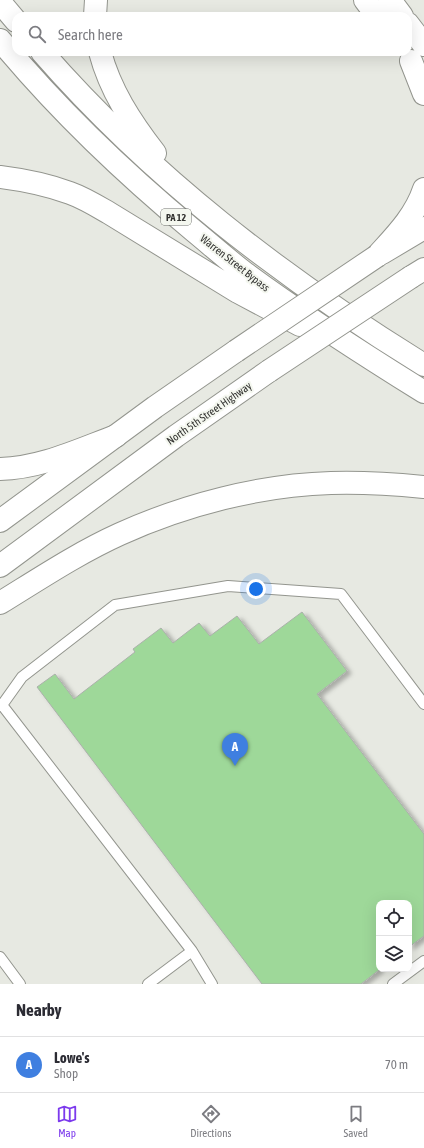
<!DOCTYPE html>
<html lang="en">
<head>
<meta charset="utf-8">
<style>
  :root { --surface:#fff; --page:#f2f2f3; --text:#2b2b33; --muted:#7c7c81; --line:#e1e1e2; --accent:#7c3aed }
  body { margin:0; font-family:"Asap Condensed",sans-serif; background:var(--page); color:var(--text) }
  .controls { position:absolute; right:12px; bottom:12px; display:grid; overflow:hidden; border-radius:8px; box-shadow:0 4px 16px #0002 }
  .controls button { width:36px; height:36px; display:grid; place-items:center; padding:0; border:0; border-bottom:1px solid var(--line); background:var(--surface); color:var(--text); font:20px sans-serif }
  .you { position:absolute; left:256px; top:589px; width:14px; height:14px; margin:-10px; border:3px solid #fff; border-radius:50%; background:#1a73e8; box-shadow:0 0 0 6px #1a73e833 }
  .badge { display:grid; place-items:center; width:26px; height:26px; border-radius:50%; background:var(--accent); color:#fff; font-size:13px; font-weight:700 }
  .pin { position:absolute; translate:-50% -33px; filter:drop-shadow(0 1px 2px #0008) }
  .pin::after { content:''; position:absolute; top:21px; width:14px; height:12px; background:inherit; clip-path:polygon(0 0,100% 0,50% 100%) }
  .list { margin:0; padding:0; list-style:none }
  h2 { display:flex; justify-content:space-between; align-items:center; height:52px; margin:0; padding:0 16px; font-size:17px }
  h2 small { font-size:13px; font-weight:400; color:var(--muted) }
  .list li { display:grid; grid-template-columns:26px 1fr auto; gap:12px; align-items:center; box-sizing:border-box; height:56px; padding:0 16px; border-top:1px solid var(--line) }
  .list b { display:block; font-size:15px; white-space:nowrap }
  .list p { margin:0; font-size:13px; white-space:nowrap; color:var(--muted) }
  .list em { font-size:13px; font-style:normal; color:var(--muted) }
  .icon { flex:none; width:22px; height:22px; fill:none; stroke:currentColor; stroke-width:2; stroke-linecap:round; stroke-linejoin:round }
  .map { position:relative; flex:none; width:424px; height:984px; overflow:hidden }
  .search { position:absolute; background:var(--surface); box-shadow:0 4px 16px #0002; left:12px; right:12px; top:12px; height:44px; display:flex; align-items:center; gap:10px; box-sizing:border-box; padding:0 14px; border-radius:12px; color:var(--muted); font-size:15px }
  .sheet { height:108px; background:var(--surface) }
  nav { display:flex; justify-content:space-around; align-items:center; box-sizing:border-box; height:56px; border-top:1px solid var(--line); background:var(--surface); font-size:11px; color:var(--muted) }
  nav a { display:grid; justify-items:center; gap:2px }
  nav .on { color:var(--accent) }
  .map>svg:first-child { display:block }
  .building { fill:#9ed899; stroke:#abb0ab; filter:url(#shadow) }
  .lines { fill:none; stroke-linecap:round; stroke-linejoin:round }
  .service-casing { stroke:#93958e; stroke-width:12 }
  .primary-casing { stroke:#93958e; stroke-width:24 }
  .motorway-casing { stroke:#93958e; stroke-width:24 }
  .service { stroke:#fff; stroke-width:10 }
  .primary { stroke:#fff; stroke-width:22 }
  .motorway { stroke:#fff; stroke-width:22 }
  .primary-bridge-casing { stroke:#93958e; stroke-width:24; stroke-linecap:butt }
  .primary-bridge { stroke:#fff; stroke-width:22 }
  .labels { text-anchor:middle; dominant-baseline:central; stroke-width:4; stroke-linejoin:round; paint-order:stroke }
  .shield { fill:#f4f7ef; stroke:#6d6e6a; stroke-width:1 }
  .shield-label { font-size:10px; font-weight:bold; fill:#333331 }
  .street-label { font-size:11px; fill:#333331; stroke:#f4f7ef }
</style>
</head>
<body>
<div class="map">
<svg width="424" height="984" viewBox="0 0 424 984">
  <defs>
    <filter id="shadow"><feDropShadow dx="4.5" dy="2.5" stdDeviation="2" flood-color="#0004"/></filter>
  </defs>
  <rect width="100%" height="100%" fill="#e7e9e2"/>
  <!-- building -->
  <path class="building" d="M302,612L347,671L317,694L424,834V936L409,947V903H379V970L361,984H262L37,687L55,674L74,699L135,652L133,649L161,628L173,643L199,623L210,636L237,616L259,644Z"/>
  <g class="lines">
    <defs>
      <path id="service" d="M2,705L22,677L115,605L228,586L341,594L424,704
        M0,706L2,705L192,951L212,984
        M0,957L20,984
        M148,984L192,951
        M393,984L424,961"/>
      <path id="primary" d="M382,253L424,228
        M411,277L424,269
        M0,521L155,407L236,351
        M0,566L176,436L269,371"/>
      <path id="motorway" d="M365,0L377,16
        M390,0L402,16
        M0,2L16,21
        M95,16L96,0
        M408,24L424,45
        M0,40C58,110 124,173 194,231C211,245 228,260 245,273C303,316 363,354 424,392
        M42,52C152,178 283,278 424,365
        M100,52C110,90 131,122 155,153
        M411,61L424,94
        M0,177C24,180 48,185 70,193C84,198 97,206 109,213L238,292L300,325
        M377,256C396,235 415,216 424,189
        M0,469C41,468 78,450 116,436
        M0,603C39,579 78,553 120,534C184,505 260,485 331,483C362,482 393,484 424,487"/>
    </defs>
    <!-- service casing -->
    <use href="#service" class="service-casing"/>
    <!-- primary casing -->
    <use href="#primary" class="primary-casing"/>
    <!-- motorway casing -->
    <use href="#motorway" class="motorway-casing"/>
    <!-- service -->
    <use href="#service" class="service"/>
    <!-- primary -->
    <use href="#primary" class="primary"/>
    <!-- motorway -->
    <use href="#motorway" class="motorway"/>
    <defs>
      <path id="primary-bridge" d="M236,351L377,256
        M269,371L411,277"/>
    </defs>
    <!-- primary-bridge casing -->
    <use href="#primary-bridge" class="primary-bridge-casing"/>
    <!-- primary-bridge -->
    <use href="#primary-bridge" class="primary-bridge"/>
  </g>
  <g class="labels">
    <!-- shield labels -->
    <rect class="shield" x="161" y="209" width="30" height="16" rx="3"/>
    <g class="shield-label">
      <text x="176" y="217">PA 12</text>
    </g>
    <!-- street labels -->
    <g class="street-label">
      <text transform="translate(235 263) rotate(38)">Warren Street Bypass</text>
      <text transform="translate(209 413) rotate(-35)">North 5th Street Highway</text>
    </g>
  </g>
</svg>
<div class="controls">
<button><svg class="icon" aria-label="locate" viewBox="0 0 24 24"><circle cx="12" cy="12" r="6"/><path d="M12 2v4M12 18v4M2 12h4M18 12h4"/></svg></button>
<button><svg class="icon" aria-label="layers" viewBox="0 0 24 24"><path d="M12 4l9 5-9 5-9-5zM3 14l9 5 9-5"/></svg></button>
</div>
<div class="you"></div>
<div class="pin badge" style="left:235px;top:766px;background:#3f7fe0">A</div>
<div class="search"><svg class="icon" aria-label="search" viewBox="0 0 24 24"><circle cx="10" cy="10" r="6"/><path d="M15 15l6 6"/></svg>Search here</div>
</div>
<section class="sheet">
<h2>Nearby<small></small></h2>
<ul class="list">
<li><span class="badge" style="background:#3f7fe0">A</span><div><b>Lowe's</b><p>Shop</p></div><em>70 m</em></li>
</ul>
</section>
<nav>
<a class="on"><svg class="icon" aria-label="map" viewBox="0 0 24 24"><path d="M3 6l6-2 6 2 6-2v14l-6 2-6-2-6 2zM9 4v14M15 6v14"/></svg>Map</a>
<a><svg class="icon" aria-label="directions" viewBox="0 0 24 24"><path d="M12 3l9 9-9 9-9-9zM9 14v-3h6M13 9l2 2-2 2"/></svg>Directions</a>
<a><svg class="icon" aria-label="saved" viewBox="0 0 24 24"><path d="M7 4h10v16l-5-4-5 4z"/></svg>Saved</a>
</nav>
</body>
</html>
